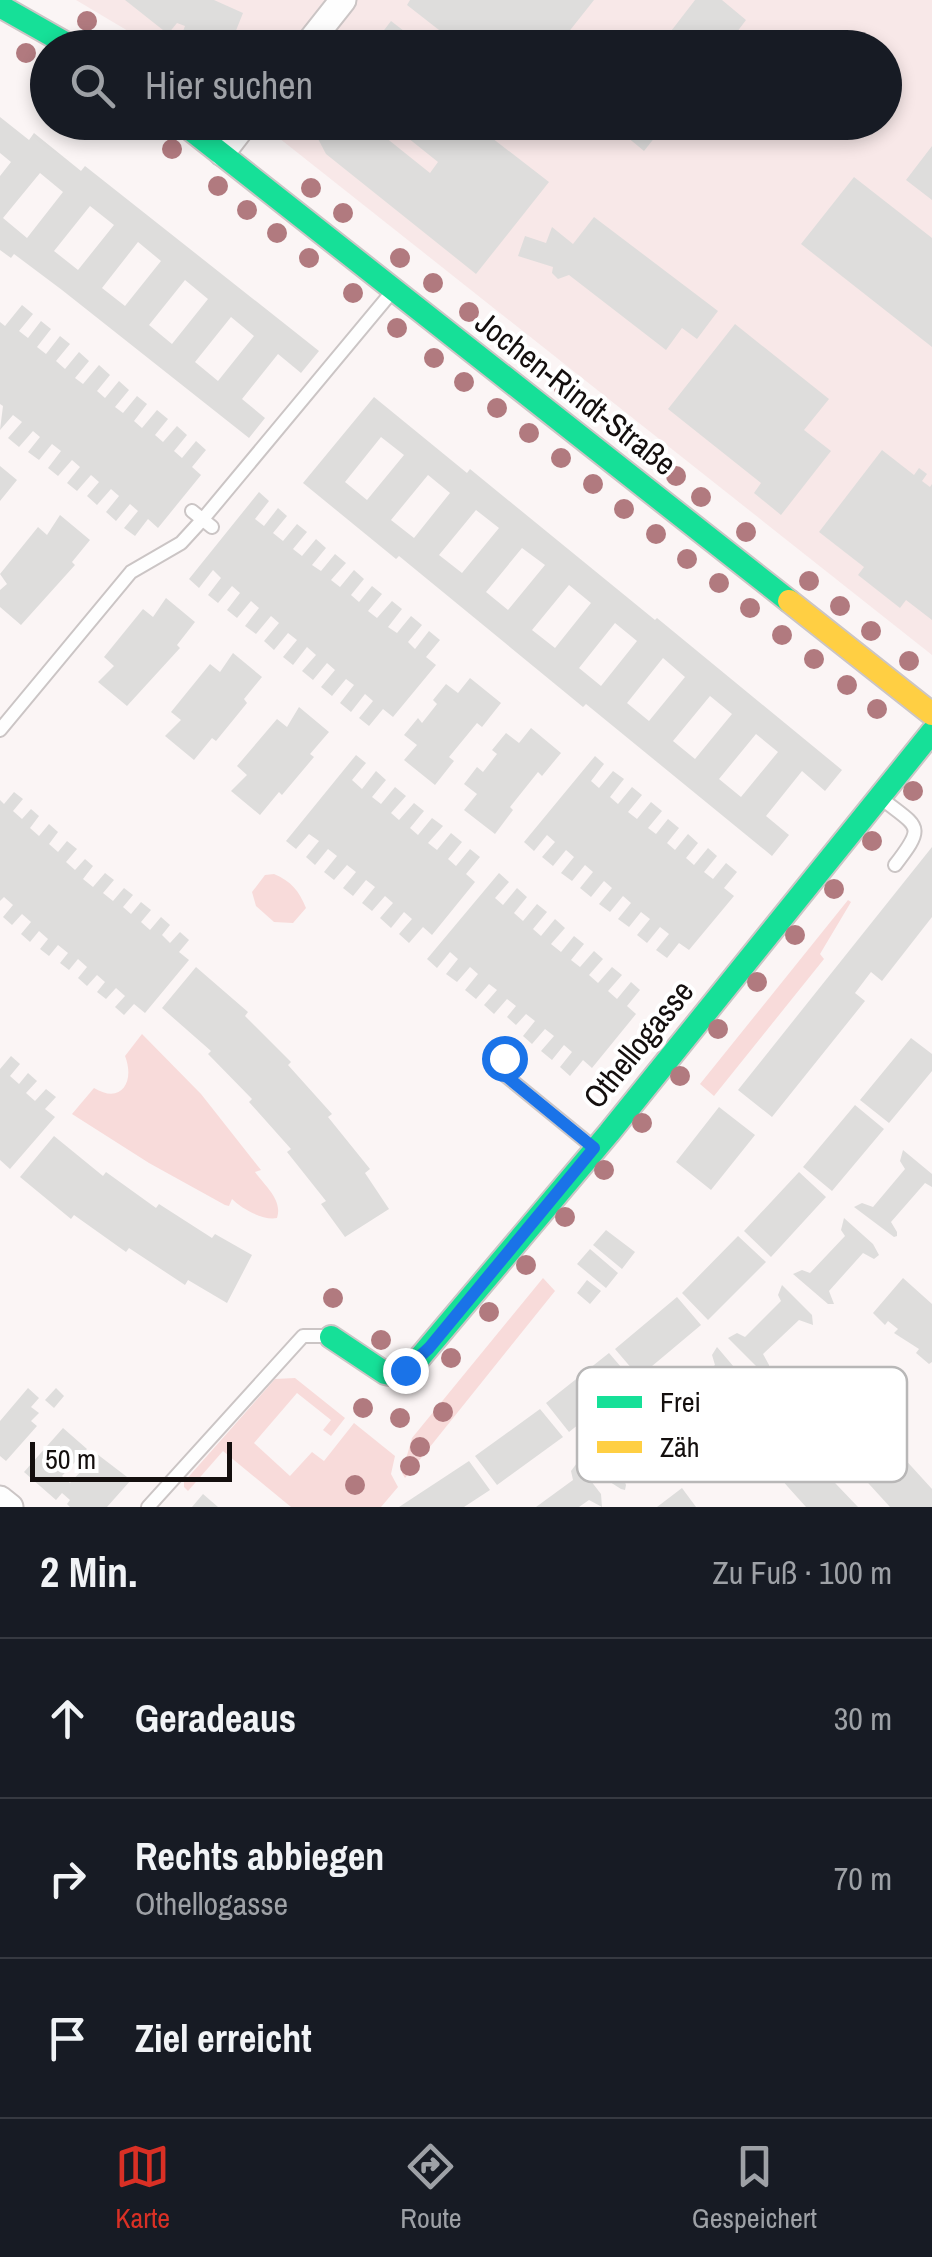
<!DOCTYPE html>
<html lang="de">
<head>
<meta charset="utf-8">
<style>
  :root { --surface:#171b24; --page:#242831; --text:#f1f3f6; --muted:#9ea1a6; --line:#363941; --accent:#d93025 }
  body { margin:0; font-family:"Archivo Narrow",sans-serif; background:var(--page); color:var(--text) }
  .scale { position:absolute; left:30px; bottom:25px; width:202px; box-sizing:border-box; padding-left:10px; border:5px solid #140f0e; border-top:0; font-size:28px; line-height:35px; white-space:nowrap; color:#140f0e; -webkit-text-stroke:8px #fff; paint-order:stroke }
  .stop { position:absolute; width:30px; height:30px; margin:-22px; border:8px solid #1a73e8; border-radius:50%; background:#fff }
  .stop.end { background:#1a73e8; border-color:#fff; box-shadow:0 2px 10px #0008 }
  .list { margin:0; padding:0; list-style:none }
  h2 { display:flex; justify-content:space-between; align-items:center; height:130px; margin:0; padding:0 40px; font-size:42px }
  h2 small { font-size:32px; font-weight:400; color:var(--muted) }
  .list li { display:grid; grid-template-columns:65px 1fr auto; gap:30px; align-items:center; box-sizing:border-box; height:160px; padding:0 40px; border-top:2px solid var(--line) }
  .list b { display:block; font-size:38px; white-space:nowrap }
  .list p { margin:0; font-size:32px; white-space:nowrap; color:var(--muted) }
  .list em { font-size:32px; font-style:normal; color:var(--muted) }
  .icon { flex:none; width:55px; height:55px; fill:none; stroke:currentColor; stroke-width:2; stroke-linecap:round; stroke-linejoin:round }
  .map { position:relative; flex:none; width:932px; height:1507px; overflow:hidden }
  .search { position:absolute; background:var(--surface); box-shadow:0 5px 15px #0003; left:30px; right:30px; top:30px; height:110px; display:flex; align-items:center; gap:25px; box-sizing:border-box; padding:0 35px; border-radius:55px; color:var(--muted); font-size:38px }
  .sheet { height:610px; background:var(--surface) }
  nav { display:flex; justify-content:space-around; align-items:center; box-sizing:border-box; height:140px; border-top:2px solid var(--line); background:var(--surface); font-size:28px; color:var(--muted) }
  nav a { display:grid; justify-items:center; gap:5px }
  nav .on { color:var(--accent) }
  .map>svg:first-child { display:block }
  .built { fill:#f8e8e8 }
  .green { fill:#f8dbda }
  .building { fill:#dedddc; fill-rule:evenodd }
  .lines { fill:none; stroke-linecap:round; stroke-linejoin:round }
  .lane-casing { stroke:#cbc5c5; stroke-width:16 }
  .street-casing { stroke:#cbc5c5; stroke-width:29 }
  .fast-casing { stroke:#cbc5c5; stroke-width:26 }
  .slow-casing { stroke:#cbc5c5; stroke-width:26 }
  .lane { stroke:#fefefe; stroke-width:12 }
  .street { stroke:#fefefe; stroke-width:25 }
  .fast { stroke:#16e098; stroke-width:22 }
  .slow { stroke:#ffcf43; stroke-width:22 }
  .tree { fill:#b17a7f }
  .route { stroke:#1a73e8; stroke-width:12 }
  .labels { text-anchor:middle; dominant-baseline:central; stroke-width:8; stroke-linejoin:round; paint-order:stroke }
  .street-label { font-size:32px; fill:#140f0e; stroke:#fff }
  .key { fill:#fff; stroke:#b8b7b7; stroke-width:2.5 }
  .key-label { font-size:28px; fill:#140f0e }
</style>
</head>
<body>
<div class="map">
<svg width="932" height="1507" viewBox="0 0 932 1507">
  <rect width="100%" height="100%" fill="#fbf5f5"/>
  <!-- built -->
  <path class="built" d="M76,0H932V655L260,123L884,122V48L155,47Z"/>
  <!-- green -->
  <path class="green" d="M274,874C291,881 299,891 306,908L293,923L274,922L256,906L252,892L265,875Z
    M848,900L851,902L820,954L824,959L714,1096L700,1084Z
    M142,1034L201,1094L261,1170L255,1172C265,1186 283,1200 277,1218C264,1221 242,1209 232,1199L229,1206L225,1205L149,1163L72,1114L94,1088C122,1105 135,1081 125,1056Z
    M543,1278L555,1291L405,1478L402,1473L412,1438Z
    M295,1378L345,1418L331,1436L323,1430L331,1420L297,1393L254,1443L290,1476L312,1452L324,1461L354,1423L395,1456L391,1474L398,1487L381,1507H291L223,1451L188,1491L184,1487V1482L275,1379Z"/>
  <!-- building -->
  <path class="building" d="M125,0H214L243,13L229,48H199L180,39L185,26L177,23L168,34Z
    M410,0H594L556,48H462L407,5Z
    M695,0H722L746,20L725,48H658Z
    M391,21L426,48H350L359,35L372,46Z
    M0,117L29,140L34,133L81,171L85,166L319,351L301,373L278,354L242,399L265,418L249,438L62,290L14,254L11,258L0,250V176L11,162L0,153ZM40,173L63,192L27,238L3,218ZM90,206L114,225L78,270L54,251ZM138,242L161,261L125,306L102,288ZM185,280L208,299L172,344L149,325ZM231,317L254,336L218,381L195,362Z
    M317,122H505L492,138L549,182L476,274L326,154L316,135ZM393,126L438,162L430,173L385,137Z
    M609,122H667L644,151Z
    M932,146V200L906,180Z
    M854,177L932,238V347L801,244Z
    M594,217L718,311L697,339L682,328L666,350L569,275L558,279L552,273L553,267L518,256L525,236L546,243L552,227L573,244Z
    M22,305L33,314L19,331L28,338L41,321L51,329L37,347L46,354L60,336L70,344L56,361L65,369L79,352L89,361L75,378L83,384L99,365L110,375L97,391L105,398L119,381L129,390L115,407L123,413L137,396L147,404L134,421L142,428L157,410L168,419L155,435L163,442L177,426L187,435L174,451L182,458L196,441L206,450L192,467L201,475L158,528L148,519L135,536L124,528L138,511L130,504L116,521L106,512L119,496L111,489L97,505L87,496L99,482L91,475L77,491L67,483L80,467L72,460L58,476L48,468L61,451L52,444L39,460L28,452L40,437L33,431L19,447L8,438L22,422L13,415L0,430L3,406L0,404V322L5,326Z
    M735,324L829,399L804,430L831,451L781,515L754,493L761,483L668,409Z
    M374,397L467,473L470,469L655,620L657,618L842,770L825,791L802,771L766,816L789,835L772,856L586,704L583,707L399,556L396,559L303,483ZM381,437L404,455L367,500L345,482ZM428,475L450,493L414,538L391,520ZM476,510L499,528L462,573L439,555ZM522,548L545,565L508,610L486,592ZM569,585L591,603L555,648L532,630ZM615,623L637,641L601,686L579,668ZM663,658L685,677L649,721L627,703ZM710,696L732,714L695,759L673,741ZM756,734L778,752L741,797L719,779Z
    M882,450L914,475L919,468L927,474L922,481L930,487L932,484V620L906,600L900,608L858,575L864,567L819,532Z
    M0,466L17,480L0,501Z
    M259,492L269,501L255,519L264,526L278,508L287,516L273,533L283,541L297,524L307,532L293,549L302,556L316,539L326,548L312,565L321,571L335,554L346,563L331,580L340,587L354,570L364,579L351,595L359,602L372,586L382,594L368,611L377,618L392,601L402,609L388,627L397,633L411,616L422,625L408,642L415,649L429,631L440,640L426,657L436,665L393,717L383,709L369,726L359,718L373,701L365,694L351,712L340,703L354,685L346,679L332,696L321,687L335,670L327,663L313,680L302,671L316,655L307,647L293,665L283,657L297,640L288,633L274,650L264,641L279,623L271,616L256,634L245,626L259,608L251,601L237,618L227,610L240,593L232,586L218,603L208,595L221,578L213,570L199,588L189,579Z
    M60,515L90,540L72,562L75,565L21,625L0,607V590L7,584L0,574L38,527L47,535Z
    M166,598L195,622L177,645L180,648L127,706L98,682L114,666L104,657L143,609L153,617Z
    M233,653L262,677L244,699L247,703L216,741L212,738L194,760L165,736L181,720L171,712L210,664L220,672Z
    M470,678L501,703L482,727L477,723L449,757L454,761L435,785L404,760L417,745L404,735L418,718L422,723L437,704L433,700L446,684L458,693Z
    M299,707L329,732L310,754L314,757L282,795L279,792L260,815L231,791L247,775L237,766L277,719L287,727Z
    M531,728L561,753L542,776L538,772L510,807L513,810L495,834L464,810L477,794L464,784L477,767L483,772L497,754L492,750L506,733L519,743Z
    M356,755L366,763L352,780L362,789L376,771L386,780L372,797L381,804L395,787L406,796L391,813L399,820L414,803L424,811L410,828L418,835L432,818L443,826L428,843L437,850L451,833L462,842L448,859L456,866L470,849L480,857L466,874L475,882L432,935L423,927L409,943L399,934L412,919L404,912L391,928L380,918L393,903L385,896L372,911L362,903L375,887L366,880L353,896L343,888L356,872L347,865L334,880L324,872L337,856L328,849L315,865L306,857L319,841L309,834L296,849L286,841Z
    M595,756L604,764L591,781L599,788L613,771L624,779L610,797L618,804L632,787L642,795L628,812L637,819L651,802L662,811L648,828L656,834L668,819L679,828L667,843L675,850L688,834L698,843L686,858L694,865L708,848L717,856L704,872L713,879L726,863L737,872L724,888L734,896L689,950L679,943L667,958L656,950L669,934L660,927L647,943L637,935L650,919L641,912L629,927L618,919L631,903L623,896L610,912L599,904L612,888L604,881L591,897L580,888L593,872L585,865L572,881L561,873L574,857L566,850L553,866L542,857L555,842L547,835L534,851L524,842Z
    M14,792L23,799L13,811L22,819L31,809L39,816L30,828L39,836L49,824L58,832L49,844L58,852L67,841L77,849L66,862L75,870L85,859L93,866L83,879L93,887L105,873L114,880L103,893L113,901L124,888L133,895L123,907L131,914L141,902L151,910L141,922L150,930L161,917L170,925L162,935L170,943L180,932L189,940L179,952L189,960L145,1013L134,1004L124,1015L115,1007L125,996L116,988L106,999L97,992L105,982L97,975L87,986L78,978L87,967L78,959L69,970L60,963L68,953L58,945L49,956L40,949L48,939L39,931L30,942L21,934L31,922L22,914L12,925L3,917L13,905L4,897L0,901V800L4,804Z
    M932,847V917L882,981L871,972L855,993L865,1001L772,1117L738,1090Z
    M499,873L509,882L495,898L503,905L517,888L527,897L514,913L523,921L537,904L547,912L533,929L541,936L555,919L565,928L551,944L561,952L574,936L584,944L571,960L580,967L594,951L603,959L589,975L598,983L612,967L622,975L608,991L617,999L631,982L640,990L627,1006L636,1014L592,1068L583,1060L570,1076L560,1067L572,1052L564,1045L552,1060L541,1051L554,1036L545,1029L532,1044L523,1036L535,1021L526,1014L516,1025L507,1017L516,1006L507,999L494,1014L484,1005L497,990L489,984L476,999L465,990L478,974L470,967L457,982L446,974L458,959L450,952L437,968L427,959Z
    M196,967L248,1012L245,1016L291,1062L288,1065L332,1114L328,1117L370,1169L365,1173L389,1209L345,1237L321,1204L326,1201L287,1152L291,1149L249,1102L252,1099L208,1054L211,1051L162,1008Z
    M911,1038L932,1054V1071L889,1123L860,1100Z
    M11,1056L20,1064L10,1076L19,1084L28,1073L37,1081L26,1093L35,1101L46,1089L56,1097L45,1109L55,1117L10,1169L0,1160V1069Z
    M855,1105L884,1129L832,1191L803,1167Z
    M719,1107L755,1135L711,1190L676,1162Z
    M54,1136L103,1176L106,1172L156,1208L159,1204L212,1238L215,1234L252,1255L227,1303L188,1280L185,1285L129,1248L126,1252L74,1215L71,1219L20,1177Z
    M903,1150L932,1174V1187L925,1183L891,1222L897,1232V1236L894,1237L854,1207L862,1203L873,1207L905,1169L900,1161Z
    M799,1172L826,1197L771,1257L744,1231Z
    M844,1218L873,1244L879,1255L874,1259L863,1253L829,1291L834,1304H828L793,1274L802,1270L810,1273L845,1236L841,1230Z
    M606,1230L635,1252L622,1269L593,1245Z
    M738,1236L766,1262L708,1320L682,1293Z
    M590,1249L618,1273L606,1288L577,1264Z
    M903,1278L932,1304V1362L929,1364L916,1353L919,1349L894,1333L898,1329L888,1321L885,1325L873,1313Z
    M587,1280L601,1291L590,1304L577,1293Z
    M782,1285L812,1315L813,1325L799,1320L763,1354L769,1365V1369H764L756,1366L728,1338L737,1333L745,1337L781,1301L778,1295Z
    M677,1297L701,1325L639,1377L615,1349Z
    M717,1347L745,1380L746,1390L733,1385L692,1419L696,1430V1434H692L683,1428L659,1397L670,1396L676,1399L715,1365L712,1355Z
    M609,1353L633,1381L569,1432L546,1403Z
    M820,1366L932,1489V1507H890L788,1395Z
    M28,1388L39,1398L31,1407L39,1413L31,1421L37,1426L6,1461L0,1456V1421Z
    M56,1388L64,1396L54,1408L45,1400Z
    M648,1406L673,1438L675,1451L661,1443L622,1474L626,1485L625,1490L621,1489L610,1482L589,1453L596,1449L606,1454L625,1438L645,1422L644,1413Z
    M540,1409L563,1437L497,1485L475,1456Z
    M771,1411L815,1462L858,1507H806L788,1487L743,1435Z
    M63,1428L87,1449L62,1476L70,1483L97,1454L131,1480L107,1507H70L67,1504L70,1500L62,1493L56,1500L24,1472Z
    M469,1461L490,1490L464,1507H399Z
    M577,1463L601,1494L602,1507L589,1500L579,1507H536L573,1480L571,1471Z
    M682,1488L696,1507H657Z
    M203,1494L218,1507H192Z"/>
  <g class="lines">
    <defs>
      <path id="lane" d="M192,511L212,527
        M0,730L131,572L181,543L203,519L391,293
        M882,799C919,828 926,825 895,865
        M504,1058L506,1076L593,1147
        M148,1507L303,1336H329"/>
      <path id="street" d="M305,48L343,0
        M222,153L246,122
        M0,1499L10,1507"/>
      <path id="fast" d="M0,6L74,48
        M181,122L789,601
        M331,1337L385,1373L395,1375L416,1362L609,1133L932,732"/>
      <path id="slow" d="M789,601L932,714"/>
    </defs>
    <!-- lane casing -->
    <use href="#lane" class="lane-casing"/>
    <!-- street casing -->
    <use href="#street" class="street-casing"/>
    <!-- fast casing -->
    <use href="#fast" class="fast-casing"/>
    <!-- slow casing -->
    <use href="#slow" class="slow-casing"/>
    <!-- lane -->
    <use href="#lane" class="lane"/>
    <!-- street -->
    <use href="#street" class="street"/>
    <!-- fast -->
    <use href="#fast" class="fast"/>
    <!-- slow -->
    <use href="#slow" class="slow"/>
  </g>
  <!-- trees -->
  <g class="tree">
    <circle cx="87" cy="21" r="10"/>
    <circle cx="26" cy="53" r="10"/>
    <circle cx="172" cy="149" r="10"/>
    <circle cx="218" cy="186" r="10"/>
    <circle cx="311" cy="188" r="10"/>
    <circle cx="247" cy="210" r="10"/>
    <circle cx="343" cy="213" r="10"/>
    <circle cx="277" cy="233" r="10"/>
    <circle cx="309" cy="258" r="10"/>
    <circle cx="400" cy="258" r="10"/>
    <circle cx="433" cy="283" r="10"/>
    <circle cx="353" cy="293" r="10"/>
    <circle cx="469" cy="312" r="10"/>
    <circle cx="397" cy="328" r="10"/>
    <circle cx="434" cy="358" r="10"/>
    <circle cx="532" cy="363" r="10"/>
    <circle cx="464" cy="382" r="10"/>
    <circle cx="564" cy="388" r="10"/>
    <circle cx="497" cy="408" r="10"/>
    <circle cx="595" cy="412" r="10"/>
    <circle cx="529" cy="433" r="10"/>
    <circle cx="650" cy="456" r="10"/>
    <circle cx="561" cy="458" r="10"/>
    <circle cx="676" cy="476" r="10"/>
    <circle cx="593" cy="484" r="10"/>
    <circle cx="701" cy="497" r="10"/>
    <circle cx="624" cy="509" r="10"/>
    <circle cx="746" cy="532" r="10"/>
    <circle cx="656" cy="534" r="10"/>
    <circle cx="687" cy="559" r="10"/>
    <circle cx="809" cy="581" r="10"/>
    <circle cx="719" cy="583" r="10"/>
    <circle cx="840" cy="606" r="10"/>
    <circle cx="750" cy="608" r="10"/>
    <circle cx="871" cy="631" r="10"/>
    <circle cx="782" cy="635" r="10"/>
    <circle cx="814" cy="659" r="10"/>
    <circle cx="909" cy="661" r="10"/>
    <circle cx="847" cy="685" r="10"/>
    <circle cx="877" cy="709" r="10"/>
    <circle cx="913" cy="791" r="10"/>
    <circle cx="872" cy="841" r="10"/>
    <circle cx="834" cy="889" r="10"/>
    <circle cx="795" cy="935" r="10"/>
    <circle cx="757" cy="982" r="10"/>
    <circle cx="718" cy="1029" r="10"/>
    <circle cx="680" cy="1076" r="10"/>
    <circle cx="642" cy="1123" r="10"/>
    <circle cx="604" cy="1170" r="10"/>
    <circle cx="565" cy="1217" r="10"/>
    <circle cx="526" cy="1265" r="10"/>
    <circle cx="333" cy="1298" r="10"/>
    <circle cx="489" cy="1312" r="10"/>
    <circle cx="381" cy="1340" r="10"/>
    <circle cx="451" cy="1358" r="10"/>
    <circle cx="363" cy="1408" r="10"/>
    <circle cx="443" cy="1412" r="10"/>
    <circle cx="400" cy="1418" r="10"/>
    <circle cx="420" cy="1447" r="10"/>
    <circle cx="410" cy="1466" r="10"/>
    <circle cx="355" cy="1485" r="10"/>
  </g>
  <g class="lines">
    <!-- route -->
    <path class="route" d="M405,1370L429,1348L594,1148L506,1076L504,1058"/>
  </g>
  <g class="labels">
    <!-- street labels -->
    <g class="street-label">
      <text transform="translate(576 393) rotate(38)">Jochen-Rindt-Straße</text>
      <text transform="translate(638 1044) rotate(-51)">Othellogasse</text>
    </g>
  </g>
  <!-- legend -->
  <rect x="577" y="1367" width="330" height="115" rx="15" class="key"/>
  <rect x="597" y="1396" width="45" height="12" fill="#16e098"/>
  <rect x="597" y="1441" width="45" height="12" fill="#ffcf43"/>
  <g class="key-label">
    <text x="660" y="1412">Frei</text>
    <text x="660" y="1457">Zäh</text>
  </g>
</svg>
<div class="scale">50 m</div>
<div class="stop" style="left:504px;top:1058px"></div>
<div class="stop end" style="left:405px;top:1370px"></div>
<div class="search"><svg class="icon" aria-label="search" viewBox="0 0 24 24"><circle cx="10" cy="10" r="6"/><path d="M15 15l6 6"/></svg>Hier suchen</div>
</div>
<section class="sheet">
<h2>2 Min.<small>Zu Fuß · 100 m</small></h2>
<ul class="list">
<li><svg class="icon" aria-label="ahead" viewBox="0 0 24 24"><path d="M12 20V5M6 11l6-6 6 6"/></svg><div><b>Geradeaus</b></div><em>30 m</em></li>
<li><svg class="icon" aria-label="right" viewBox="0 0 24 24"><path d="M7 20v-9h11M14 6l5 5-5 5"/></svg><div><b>Rechts abbiegen</b><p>Othellogasse</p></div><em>70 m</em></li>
<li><svg class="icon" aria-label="arrive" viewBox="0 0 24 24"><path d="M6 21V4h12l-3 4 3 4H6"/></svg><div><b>Ziel erreicht</b></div></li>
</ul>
</section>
<nav>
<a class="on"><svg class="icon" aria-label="map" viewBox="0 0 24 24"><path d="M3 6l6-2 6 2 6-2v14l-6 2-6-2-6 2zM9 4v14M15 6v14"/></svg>Karte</a>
<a><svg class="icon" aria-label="directions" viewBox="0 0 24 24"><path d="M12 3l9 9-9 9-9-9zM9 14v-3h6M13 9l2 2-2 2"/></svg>Route</a>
<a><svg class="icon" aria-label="saved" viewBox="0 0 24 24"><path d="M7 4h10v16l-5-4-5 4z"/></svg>Gespeichert</a>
</nav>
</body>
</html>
